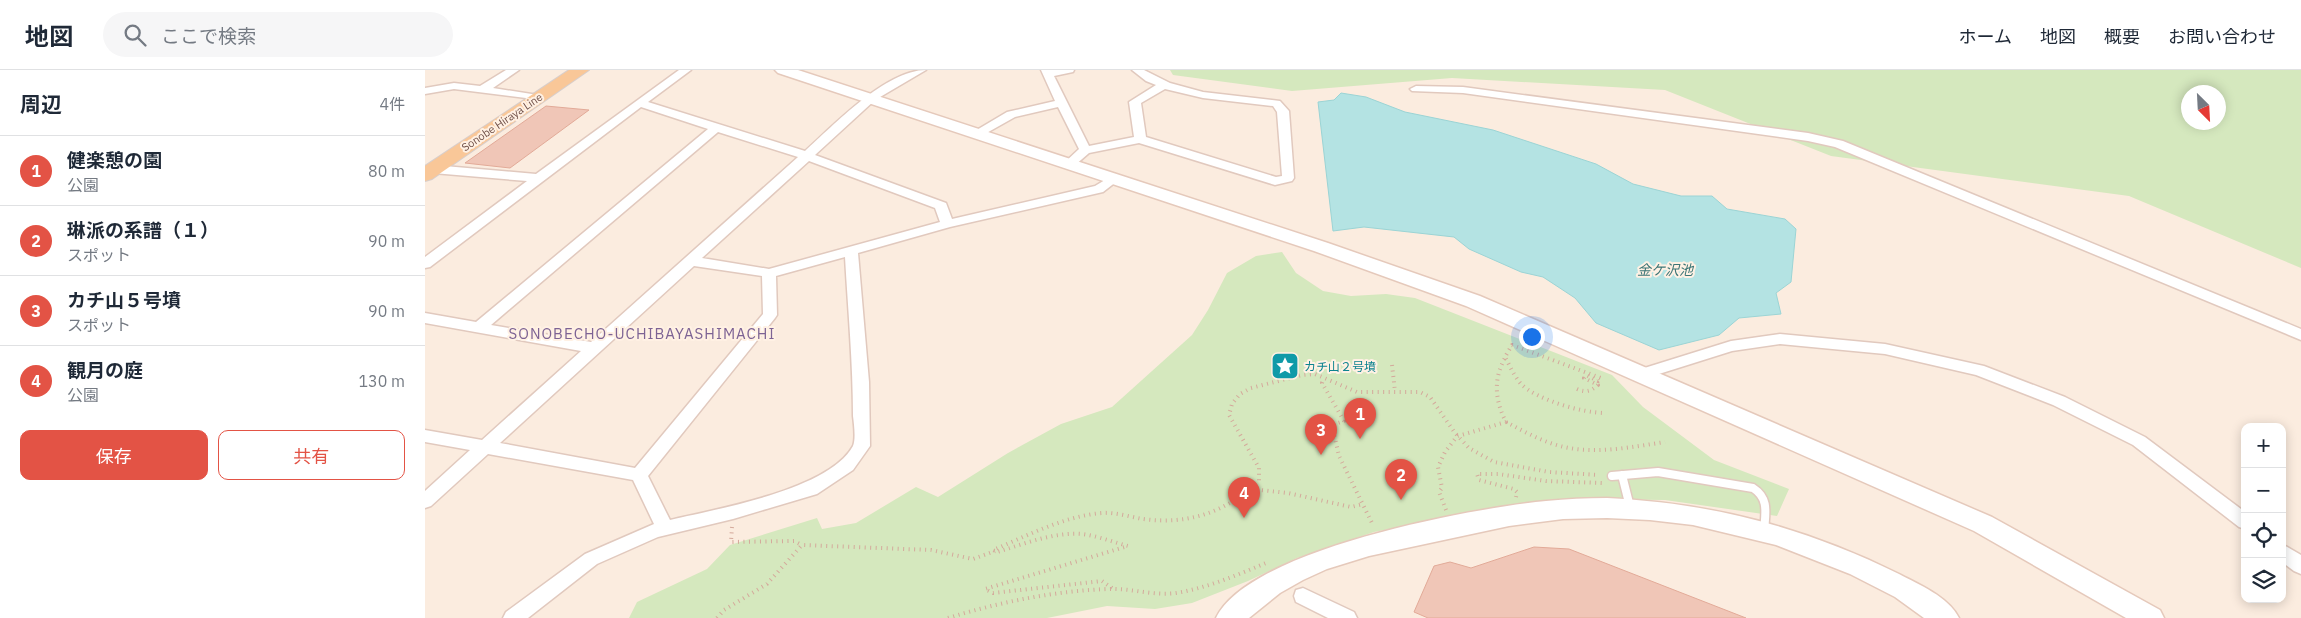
<!DOCTYPE html>
<html lang="ja">
<head>
<meta charset="utf-8">
<style>
  :root { --surface:#fff; --page:#f6f6f7; --text:#1f2937; --muted:#747a83; --line:#e0e1e3; --accent:#e35345 }
  body { margin:0; font-family:"IBM Plex Sans","Noto Sans JP",sans-serif; background:var(--page); color:var(--text) }
  .controls { position:absolute; right:15px; bottom:15px; display:grid; overflow:hidden; border-radius:10px; box-shadow:0 2px 12px #0003 }
  .controls button { width:45px; height:45px; display:grid; place-items:center; padding:0; border:0; border-bottom:1px solid var(--line); background:var(--surface); color:var(--text); font:25px sans-serif }
  .compass { position:absolute; left:1756px; top:15px; width:45px; height:45px; border-radius:50%; background:var(--surface); box-shadow:0 2px 12px #0003; rotate:156deg }
  .you { position:absolute; left:1106px; top:266px; width:18px; height:18px; margin:-12px; border:4px solid #fff; border-radius:50%; background:#1a73e8; box-shadow:0 0 0 8px #1a73e833 }
  .badge { display:grid; place-items:center; width:32px; height:32px; border-radius:50%; background:var(--accent); color:#fff; font-size:16px; font-weight:700 }
  .pin { position:absolute; translate:-50% -41px; filter:drop-shadow(0 1px 2px #0008) }
  .pin::after { content:''; position:absolute; top:26px; width:18px; height:15px; background:inherit; clip-path:polygon(0 0,100% 0,50% 100%) }
  .list { margin:0; padding:0; list-style:none }
  h2 { display:flex; justify-content:space-between; align-items:center; height:65px; margin:0; padding:0 20px; font-size:21px }
  h2 small { font-size:16px; font-weight:400; color:var(--muted) }
  .list li { display:grid; grid-template-columns:32px 1fr auto; gap:15px; align-items:center; box-sizing:border-box; height:70px; padding:0 20px; border-top:1px solid var(--line) }
  .list b { display:block; font-size:19px; white-space:nowrap }
  .list p { margin:0; font-size:16px; white-space:nowrap; color:var(--muted) }
  .list em { font-size:16px; font-style:normal; color:var(--muted) }
  .actions { display:flex; gap:10px; padding:15px 20px }
  .actions a { flex:1; padding:11px 0; border:1px solid var(--accent); border-radius:10px; text-align:center; font-size:18px; color:var(--accent) }
  .actions .main { background:var(--accent); color:#fff }
  .icon { flex:none; width:28px; height:28px; fill:none; stroke:currentColor; stroke-width:2; stroke-linecap:round; stroke-linejoin:round }
  .map { position:relative; flex:none; width:1876px; height:548px; overflow:hidden }
  header { display:flex; align-items:center; gap:30px; box-sizing:border-box; height:70px; padding:0 25px; background:var(--surface); border-bottom:1px solid var(--line) }
  header strong { font-size:24px }
  nav { display:flex; gap:28px; margin-inline-start:auto; font-size:18px }
  .search { width:350px; height:45px; background:var(--page); display:flex; align-items:center; gap:12px; box-sizing:border-box; padding:0 18px; border-radius:28px; color:var(--muted); font-size:19px }
  main { display:flex }
  aside { flex:1; background:var(--surface) }
  .map>svg:first-child { display:block }
  .green { fill:#d5e8be; fill-rule:evenodd }
  .water { fill:#b4e3e3; stroke:#9bd4d5 }
  .building { fill:#f0c6b7; stroke:#e2aa98 }
  .lines { fill:none; stroke-linecap:round; stroke-linejoin:round }
  .lane-casing { stroke:#e1c9be; stroke-width:11 }
  .street-casing { stroke:#e1c9be; stroke-width:3 }
  .secondary-casing { stroke:#e5c9bb; stroke-width:3 }
  .primary-casing { stroke:#d7cecc; stroke-width:2 }
  .path { stroke:#d4a99b; stroke-width:4; stroke-dasharray:1 4.5; stroke-linecap:butt }
  .lane { stroke:#fff; stroke-width:8 }
  .street { fill:#fff; fill-rule:evenodd }
  .secondary { fill:#fff; fill-rule:evenodd }
  .primary { fill:#f9c798; fill-rule:evenodd }
  .labels { text-anchor:middle; dominant-baseline:central; stroke-width:4; stroke-linejoin:round; paint-order:stroke }
  .far-street-label { font-size:11px; fill:#705048; stroke:#fff1e4 }
  .culture-label { font-size:12px; fill:#0d838f; stroke:#fff1e4; text-anchor:start }
  .water-label { font-size:14px; font-style:italic; fill:#3c7576; stroke:#fff1e4 }
  .quarter-label { font-size:15px; letter-spacing:1px; fill:#7d6394; stroke:#fff1e4 }
</style>
</head>
<body>
<header>
<strong>地図</strong>
<div class="search"><svg class="icon" aria-label="search" viewBox="0 0 24 24"><circle cx="10" cy="10" r="6"/><path d="M15 15l6 6"/></svg>ここで検索</div>
<nav><a>ホーム</a><a>地図</a><a>概要</a><a>お問い合わせ</a></nav>
</header>
<main>
<aside>
<h2>周辺<small>4件</small></h2>
<ul class="list">
<li><span class="badge">1</span><div><b>健楽憩の園</b><p>公園</p></div><em>80 m</em></li>
<li><span class="badge">2</span><div><b>琳派の系譜（１）</b><p>スポット</p></div><em>90 m</em></li>
<li><span class="badge">3</span><div><b>カチ山５号墳</b><p>スポット</p></div><em>90 m</em></li>
<li><span class="badge">4</span><div><b>観月の庭</b><p>公園</p></div><em>130 m</em></li>
</ul>
<div class="actions"><a class="main">保存</a><a>共有</a></div>
</aside>
<div class="map">
<svg width="1876" height="548" viewBox="0 0 1876 548">
  <rect width="100%" height="100%" fill="#fbecdf"/>
  <!-- green -->
  <path class="green" d="M745,0H1876V198L1704,126L1406,86L1240,20L1027,8L867,21L748,5ZM1764,22H1794V52H1764Z
    M857,182L871,203L898,221L926,226L961,224L990,228L1187,305L1218,337L1289,390L1364,419L1352,446L1240,430L1146,429L1068,439L949,462L872,488L823,511L767,533L730,539L682,536L622,548H204L212,532L282,499L305,475L392,448L397,459L431,453L491,417L513,427L583,383L636,354L687,337L767,265L783,240L802,203L831,186Z"/>
  <!-- water -->
  <path class="water" d="M916,23L941,27L980,42L1068,60L1171,94L1208,114L1256,126H1287L1302,139L1360,149L1371,159L1366,212L1351,223L1356,244L1314,248L1294,265L1234,280L1171,253L1150,228L1118,207L1096,202L1044,179L1029,167L939,157L908,161L893,32L909,30Z"/>
  <!-- building -->
  <path class="building" d="M121,36L164,40L85,98L40,93Z
    M1109,477L1144,479L1321,548H1003L989,542L1009,496L1025,492L1046,498Z"/>
  <g class="lines">
    <defs>
      <path id="lane" d="M1197,405L1205,437
        M1187,406L1233,402L1328,418C1345,429 1340,444 1339,462"/>
      <path id="street" d="M81,0H94L68,18L113,25L119,28L117,30L29,19L0,24V18L29,13L55,16Z
        M254,0H266L223,32L380,81C409,55 461,0 501,0L450,30L390,85L521,133L527,149L670,116L690,104L696,108L678,122L525,157L433,183L444,312L445,376L428,400L392,424L308,449L233,467L172,494L103,548H78L81,542L160,484L229,454L208,410L63,384L6,436L0,438V421L45,380L0,372V360L57,370L156,281L0,253V243L51,252L283,59L216,37L5,197L0,198V187L102,111L8,103L2,99L8,95L111,104ZM293,62L373,87L166,272L66,255ZM384,91L510,138L515,152L344,199L277,188ZM420,187C423,240 428,293 428,346C429,354 431,369 428,376C404,420 291,439 245,450L223,406L350,248L352,245L351,206ZM269,196L337,206L338,244L210,398L75,373Z
        M616,0H649L648,2L629,6L664,76L709,67L704,32L731,15L721,11L707,0H719L745,13L778,22L855,31L864,41L869,108L867,111L850,115L714,73L664,83L649,96H641L639,93L654,79L633,37L590,47L558,65H550L548,63L550,61L582,42L630,31ZM740,19L778,28L848,36L852,42L857,106L851,107L721,67L716,33Z
        M991,16L1038,17L1383,63L1418,71L1876,259V270L1410,77L1383,71L1038,23L987,21L985,19Z
        M1355,264L1460,274L1559,296L1640,327L1720,367L1820,442V459L1814,457L1708,375L1628,335L1551,305L1460,284L1355,274L1307,281L1218,309L1213,308L1210,304L1213,300L1306,271Z
        M1857,474L1876,485V504L1869,501L1857,492Z
        M878,518L929,542L932,548H903L871,532L869,526L871,520Z"/>
      <path id="secondary" d="M350,0H373L903,173L1055,226L1567,447L1735,540L1739,548H1701L1549,461L1041,236L889,181L353,3Z
        M1182,428C1287,433 1379,457 1474,504C1493,514 1524,527 1534,548H1499L1470,527L1425,504L1351,475L1268,455L1225,450L1182,448L1138,449L1084,456L944,486L902,499L878,510L855,523L824,548H791C824,479 1048,438 1121,431C1141,429 1161,428 1182,428Z"/>
      <path id="primary" d="M144,0H164L7,109L0,111V96Z"/>
    </defs>
    <!-- lane casing -->
    <use href="#lane" class="lane-casing"/>
    <!-- street casing -->
    <use href="#street" class="street-casing"/>
    <!-- secondary casing -->
    <use href="#secondary" class="secondary-casing"/>
    <!-- primary casing -->
    <use href="#primary" class="primary-casing"/>
    <!-- path -->
    <path class="path" d="M967,295L970,321
      M1152,319C1161,323 1166,321 1173,315L1159,308L1161,305L1173,311L1176,308L1087,275L1080,287C1085,296 1089,306 1096,314C1112,330 1158,343 1180,343
      M1081,352C1098,361 1116,371 1135,376C1169,385 1206,377 1240,372
      M907,355L914,386L948,455
      M898,358L919,351L897,313L899,308
      M826,419L863,423L926,437L938,434
      M1091,427L1092,422L1089,419L1054,410L1052,404H1073L1121,411L1177,413
      M1021,440L1014,422L1017,418L1013,397L1020,382L1030,369L1033,366L1081,352C1070,331 1068,309 1080,288
      M307,457L306,472L369,471L377,475
      M687,518L677,511L568,523L560,519L703,476C688,472 673,466 657,464C628,462 599,474 572,482L568,480C602,466 639,446 677,443C691,442 705,447 718,449C764,455 801,442 834,411V398L804,345L807,334L815,324L826,318L877,305L890,304L932,322H995L1005,327L1030,363L1044,378L1069,392L1124,402L1174,405
      M292,548L299,540L342,514L377,475L506,480L548,489L570,481
      M523,548C575,532 629,521 683,519C706,518 728,526 751,523C782,518 812,505 841,493"/>
    <!-- lane -->
    <use href="#lane" class="lane"/>
    <!-- street -->
    <use href="#street" class="street"/>
    <!-- secondary -->
    <use href="#secondary" class="secondary"/>
    <!-- primary -->
    <use href="#primary" class="primary"/>
  </g>
  <!-- icons -->
  <defs>
    <symbol id="sight-square" viewBox="-11 -11 22 22"><rect x="-9" y="-9" width="18" height="18" rx="4" fill="#0f9aa8" stroke="#fff1e4"/><path d="M0-6L1.8-2.2L6-1.7L2.9 1.2L3.7 5.4L0 3.3L-3.7 5.4L-2.9 1.2L-6-1.7L-1.8-2.2Z" fill="#fff"/></symbol>
  </defs>
  <g fill-rule="evenodd">
    <use href="#sight-square" x="844" y="280" width="32" height="32"/>
  </g>
  <g class="labels">
    <!-- far-street labels -->
    <g class="far-street-label">
      <text transform="translate(77 52) rotate(-34)">Sonobe Hiraya Line</text>
    </g>
    <!-- culture labels -->
    <g class="culture-label">
      <text x="879" y="296">カチ山２号墳</text>
    </g>
    <!-- water labels -->
    <g class="water-label">
      <text x="1240" y="200">金ケ沢池</text>
    </g>
    <!-- quarter labels -->
    <g class="quarter-label">
      <text x="217" y="263">SONOBECHO-UCHIBAYASHIMACHI</text>
    </g>
  </g>
</svg>
<div class="controls">
<button>+</button>
<button>−</button>
<button><svg class="icon" aria-label="locate" viewBox="0 0 24 24"><circle cx="12" cy="12" r="6"/><path d="M12 2v4M12 18v4M2 12h4M18 12h4"/></svg></button>
<button><svg class="icon" aria-label="layers" viewBox="0 0 24 24"><path d="M12 4l9 5-9 5-9-5zM3 14l9 5 9-5"/></svg></button>
</div>
<svg class="compass" viewBox="-18 -18 36 36"><path d="M0-13l5 13h-10z" fill="#e53935"/><path d="M0 13l5-13h-10z" fill="#747a83"/></svg>
<div class="you"></div>
<div class="pin badge" style="left:935px;top:369px">1</div>
<div class="pin badge" style="left:976px;top:430px">2</div>
<div class="pin badge" style="left:896px;top:385px">3</div>
<div class="pin badge" style="left:819px;top:448px">4</div>
</div>
</main>
</body>
</html>
